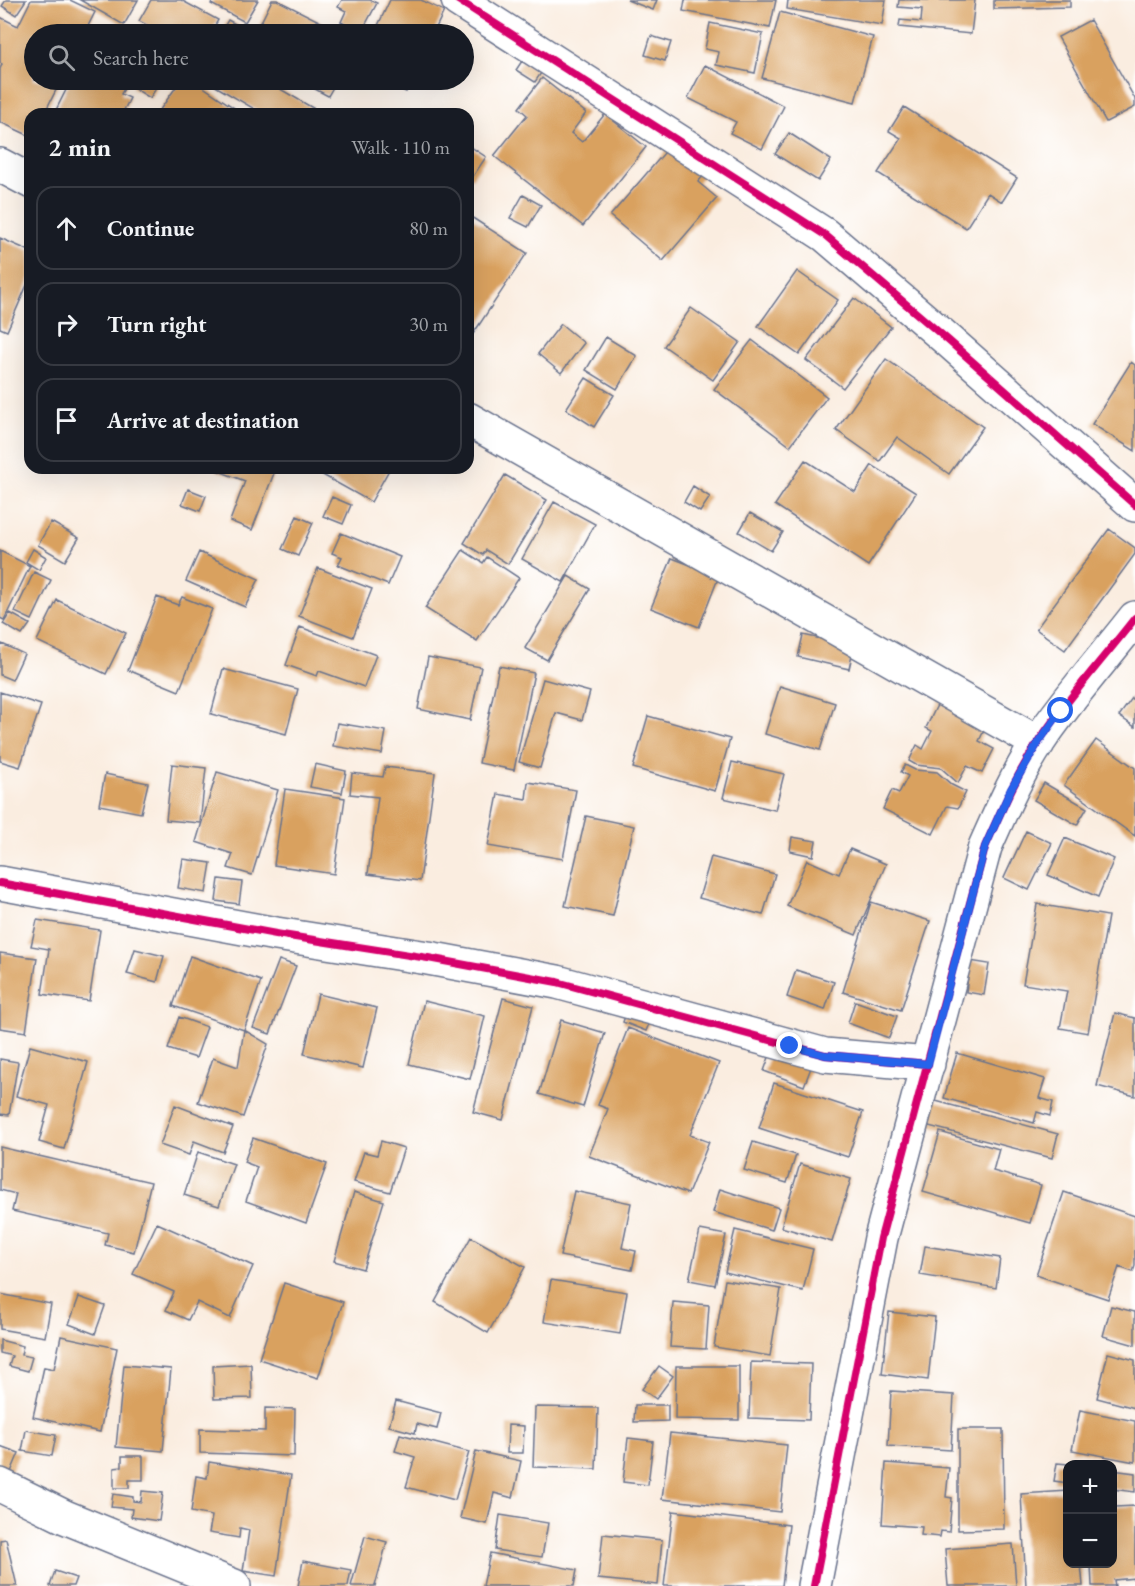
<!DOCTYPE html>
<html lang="en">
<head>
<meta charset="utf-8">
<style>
  :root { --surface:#171b24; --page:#242831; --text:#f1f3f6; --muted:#9ea1a6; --line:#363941 }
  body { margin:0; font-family:"EB Garamond",serif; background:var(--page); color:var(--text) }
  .controls { position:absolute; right:18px; bottom:18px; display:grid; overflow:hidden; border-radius:12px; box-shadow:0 6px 24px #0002 }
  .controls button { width:54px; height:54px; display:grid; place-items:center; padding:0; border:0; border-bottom:2px solid var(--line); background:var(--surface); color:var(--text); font:30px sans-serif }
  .stop { position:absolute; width:18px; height:18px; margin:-14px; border:4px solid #2563eb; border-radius:50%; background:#fff }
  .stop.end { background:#2563eb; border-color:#fff; box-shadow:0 2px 6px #0008 }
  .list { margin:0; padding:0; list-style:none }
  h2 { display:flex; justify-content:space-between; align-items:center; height:78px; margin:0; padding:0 24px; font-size:26px }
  h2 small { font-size:20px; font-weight:400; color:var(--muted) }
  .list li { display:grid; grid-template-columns:39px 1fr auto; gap:18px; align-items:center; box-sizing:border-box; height:84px; margin:0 12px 12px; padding:0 12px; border:2px solid var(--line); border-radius:18px }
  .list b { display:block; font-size:22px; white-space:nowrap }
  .list em { font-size:20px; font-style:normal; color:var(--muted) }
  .icon { flex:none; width:33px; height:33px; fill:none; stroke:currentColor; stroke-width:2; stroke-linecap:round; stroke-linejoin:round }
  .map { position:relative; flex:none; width:1135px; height:1586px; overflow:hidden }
  .search { position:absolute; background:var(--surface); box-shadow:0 6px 24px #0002; left:24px; top:24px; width:450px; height:66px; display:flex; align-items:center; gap:15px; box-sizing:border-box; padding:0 21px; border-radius:33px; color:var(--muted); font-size:22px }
  .panel { position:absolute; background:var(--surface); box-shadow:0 6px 24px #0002; left:24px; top:108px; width:450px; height:366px; border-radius:18px }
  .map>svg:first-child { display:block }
  .building { fill:#d9a15e }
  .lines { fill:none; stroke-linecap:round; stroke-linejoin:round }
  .minor-casing { stroke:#69728c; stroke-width:36 }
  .tertiary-casing { stroke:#69728c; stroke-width:36 }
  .minor { stroke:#fff; stroke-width:33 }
  .tertiary { stroke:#fff; stroke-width:33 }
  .cycleway-casing { stroke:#fff; stroke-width:11 }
  .cycleway { stroke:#d6006c; stroke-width:8 }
  .route { stroke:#2563eb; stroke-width:8 }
</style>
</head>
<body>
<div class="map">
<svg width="1135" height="1586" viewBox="0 0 1135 1586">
  <rect width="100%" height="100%" fill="#fff"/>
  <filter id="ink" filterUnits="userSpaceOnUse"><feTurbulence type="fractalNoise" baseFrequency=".0167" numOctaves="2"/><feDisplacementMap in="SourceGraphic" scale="12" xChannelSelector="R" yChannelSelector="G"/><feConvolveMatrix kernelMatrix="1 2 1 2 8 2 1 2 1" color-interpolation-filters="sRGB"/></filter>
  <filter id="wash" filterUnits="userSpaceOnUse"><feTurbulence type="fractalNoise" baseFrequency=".008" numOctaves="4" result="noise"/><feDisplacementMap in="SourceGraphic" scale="24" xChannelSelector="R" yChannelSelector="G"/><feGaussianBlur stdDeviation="1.35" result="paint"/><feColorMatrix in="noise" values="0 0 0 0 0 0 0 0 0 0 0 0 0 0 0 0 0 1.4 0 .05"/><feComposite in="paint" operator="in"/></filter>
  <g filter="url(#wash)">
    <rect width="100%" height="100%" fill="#faede0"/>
    <g id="blocks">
      <!-- building -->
      <path class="building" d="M6,0H26L16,15L2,6Z
        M31,0H70L95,12L84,34H34V80H61L44,114H30V136L0,122V69L2,64L0,63V17L18,26Z
        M80,0H138L124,25Z
        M151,0H181L218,20L210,34H199L186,28L182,34H164L139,21Z
        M213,0H258L245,22L211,4Z
        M272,0H277L327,25L322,34H255Z
        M342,0H370L377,3L361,33L341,22L346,11L338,7Z
        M390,0H421L444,11L433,34H374Z
        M627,0H657L653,10Z
        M685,0H776L770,28L683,11Z
        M788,0H886L882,25L787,9Z
        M899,0H975L971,34L899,27L900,20L921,22L922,9L898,7Z
        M994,0H1070V7L994,9Z
        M780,12L873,37L855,102L762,78Z
        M228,20L246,30L244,34H220Z
        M1090,20L1135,99V107L1106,122L1058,37Z
        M710,23L763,34L755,73L716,65L719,52L705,49Z
        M651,36L671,42L665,61L645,55Z
        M522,61L541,73L535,82L516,70Z
        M705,65L784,106L762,149L730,133L736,122L688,98Z
        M542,78L586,113L571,133L582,142L605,114L646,147L583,226L494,156L527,115L519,108Z
        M71,80H129L121,94L130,98L122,114H54Z
        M136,80H161L150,98L132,87Z
        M181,80H193L243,114H157Z
        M205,80H265L323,114H263Z
        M304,80H337L328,96L302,82Z
        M379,80H412L406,92Z
        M904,107L1017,178L1002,202L988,193L966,228L878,173L901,138L889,131Z
        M789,133L831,160L818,181L775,154Z
        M468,145L486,157L472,178L468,175Z
        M671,145L705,174L698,182L717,198L663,261L610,216Z
        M523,195L541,205L528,227L510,218Z
        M468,215L527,253L469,340L468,339Z
        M0,238L30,251V278L7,331L0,328Z
        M797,271L838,300L799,355L758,326Z
        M854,298L891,327L843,388L806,360Z
        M691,308L740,342L713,380L664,346Z
        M561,324L584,343L561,373L538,354Z
        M606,337L637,356L617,389L586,370Z
        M752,340L827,397L790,446L714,389Z
        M886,359L983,427L949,474L897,437L880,461L836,430Z
        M1131,362L1135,365V451L1092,424Z
        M586,378L614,395L594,427L566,409Z
        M805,460L855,492L872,465L916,493L868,566L775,505Z
        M211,468H276L252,530L230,521L245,481Z
        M322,468H390L371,502L319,473Z
        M505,475L547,500L508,564L486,550L483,555L464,543Z
        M693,486L710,497L700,512L684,502Z
        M188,489L206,496L200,511L182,504Z
        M332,497L351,505L343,524L323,516Z
        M554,502L595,524L563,582L522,559Z
        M750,513L783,532L771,551L739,532Z
        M297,516L313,523L298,556L282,549Z
        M51,522L79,538L65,561L38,545Z
        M1109,529L1135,548V554L1065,650L1036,629Z
        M341,533L400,557L388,585L338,565L342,557L332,553Z
        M33,549L46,557L39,570L26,562Z
        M463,550L483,563L487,557L519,578L477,641L425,608Z
        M0,551L30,566L4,620L0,618Z
        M199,552L259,579L245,607L186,581Z
        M672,558L719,576L699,627L651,608Z
        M318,568L372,589L353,637L299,616Z
        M34,572L51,580L32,620L15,612Z
        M568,576L590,589L547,660L525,648Z
        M157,597L178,605L182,597L212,609L179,691L128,670Z
        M57,600L126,633L106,674L37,641Z
        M10,613L30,624L22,635L3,624Z
        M300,627L376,655L364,687L319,671L317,676L286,665Z
        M803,635L854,646L849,669L798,657Z
        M2,644L24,654L12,680L0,675V648Z
        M428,657L481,667L470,720L418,709Z
        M499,666L534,673L514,770L479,763Z
        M223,669L298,689L286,734L211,714Z
        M543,679L590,692L582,720L556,713L540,768L519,762Z
        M780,686L835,703L820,750L765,734Z
        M0,692L41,705L20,767L0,761Z
        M1135,694V727L1119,716Z
        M940,699L988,722L979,741L994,749L982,773L967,766L958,783L941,768L916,765L909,761L917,745L923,749L932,731L926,728Z
        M648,716L730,739L715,791L633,768Z
        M337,723L386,731L382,754L333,746Z
        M1096,740L1135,768V836L1064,785Z
        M732,762L784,774L775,810L723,798Z
        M172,764L206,768L200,823L166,820Z
        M315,764L346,771L342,793L310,787Z
        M905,765L915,770L937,772L952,785L966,792L958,808L947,806L933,834L883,809L892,790L899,793L908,776L901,772Z
        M385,767L435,773L420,881L368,874L378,797L350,794L352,773L383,777Z
        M217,772L278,790L252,875L228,868L233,854L196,842Z
        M105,774L148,783L141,813L99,805Z
        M528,782L576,790L563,859L488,846L498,794L526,799Z
        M1044,783L1087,808L1077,825L1034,800Z
        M285,789L345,798L334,874L274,865Z
        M586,816L634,826L613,916L565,906Z
        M1026,831L1052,843L1029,890L1004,878Z
        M792,837L816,841L813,856L790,851Z
        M1065,838L1114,859L1098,897L1048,875Z
        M850,849L886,864L856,935L787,906L807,860L839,874Z
        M711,857L775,874L763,915L699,898Z
        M183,859L211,863L206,893L178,888Z
        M219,879L242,882L239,904L216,901Z
        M871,902L930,921L901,1010L843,992Z
        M1037,904L1108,916L1088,1033L1060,1028L1067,991L1023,984Z
        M37,920L100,930L89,1001L42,994L49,949L31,946Z
        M135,949L164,956L157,982L127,974Z
        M0,953L37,958L26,1032L0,1028Z
        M190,956L261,981L244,1030L173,1006Z
        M279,960L296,966L270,1034L253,1028Z
        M970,961L989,964L984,995L966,992Z
        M796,970L834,982L825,1010L787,997Z
        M318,994L377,1008L363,1068L304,1054Z
        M503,998L533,1006L503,1120L473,1112Z
        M424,1001L485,1016L470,1079L409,1064Z
        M855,1001L897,1016L889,1038L848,1023Z
        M627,1010L651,1019L646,1031L623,1022Z
        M1115,1013L1135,1018V1096L1097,1086Z
        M179,1017L207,1027L196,1058L168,1049Z
        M561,1020L605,1033L583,1107L539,1094Z
        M628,1028L719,1063L690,1135L709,1142L688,1194L589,1156L608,1109L598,1105Z
        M244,1030L268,1044L243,1117L198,1102L213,1058L238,1067Z
        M30,1046L88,1062L64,1149L39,1142L49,1105L16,1096Z
        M772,1049L812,1065L804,1086L764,1071Z
        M957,1053L1045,1079L1039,1098L1053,1102L1050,1116L1037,1112L1034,1123L944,1098Z
        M0,1059L18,1062L9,1115L0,1114Z
        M774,1083L863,1112L848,1157L759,1128Z
        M932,1100L1058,1134L1052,1158L925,1125Z
        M175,1105L233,1127L223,1152L194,1141L189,1155L160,1145Z
        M940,1132L999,1149L993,1171L1041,1185L1030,1223L923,1192Z
        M253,1138L327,1164L306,1223L246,1201L257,1167L244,1162Z
        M381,1141L404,1148L390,1192L354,1182L364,1152L377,1155Z
        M753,1142L796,1155L787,1183L744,1170Z
        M0,1147L151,1182L134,1252L105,1245L108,1233L12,1211L16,1194L0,1190Z
        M198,1152L234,1164L219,1206L184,1195Z
        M800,1164L851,1179L832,1242L781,1227Z
        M720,1189L779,1208L772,1230L713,1212Z
        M574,1191L631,1203L622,1248L636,1251L632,1270L560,1256Z
        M354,1192L384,1201L363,1269L334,1261Z
        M1064,1192L1135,1216V1266L1133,1272L1119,1267L1108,1299L1036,1275Z
        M157,1223L253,1266L230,1318L197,1302L188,1320L166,1310L174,1292L133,1274Z
        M700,1230L726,1235L715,1285L689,1280Z
        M735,1230L813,1249L803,1291L725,1272Z
        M471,1237L525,1267L488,1333L435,1302Z
        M925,1246L1000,1258L996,1288L920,1275Z
        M551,1280L627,1292L620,1334L544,1322Z
        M725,1280L781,1289L770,1356L714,1347Z
        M284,1283L343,1302L318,1378L259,1359Z
        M0,1294L51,1304L45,1337L0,1329Z
        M79,1297L105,1306L95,1334L69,1324Z
        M673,1302L709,1305L706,1349L670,1347Z
        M1111,1306L1135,1312V1345L1103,1336Z
        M889,1312L935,1317L928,1380L882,1374Z
        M61,1336L117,1348L100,1432L33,1417L44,1367L54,1369Z
        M0,1340L23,1346L21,1355L32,1357L28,1371L9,1366L12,1356L0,1353Z
        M1108,1353L1135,1360V1408L1097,1398Z
        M751,1362L811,1364L809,1420L749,1418Z
        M251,1364L252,1398L214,1399L213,1366Z
        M124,1365L171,1369L163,1451L116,1447Z
        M659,1366L673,1376L656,1399L642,1389Z
        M676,1366H739V1420L675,1419Z
        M891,1391L954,1395L951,1450L888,1446Z
        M396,1401L441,1413L437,1429L417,1424L415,1433L389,1426Z
        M635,1405H668V1421L634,1422Z
        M535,1407L598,1408L596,1469L533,1467Z
        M265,1408L295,1409L294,1456L200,1453V1429L265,1431Z
        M1080,1410L1135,1421V1462L1072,1450Z
        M508,1425L524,1426L523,1453H507Z
        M958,1429H1003L1004,1529L958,1530Z
        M26,1430L56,1435L52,1456L22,1451Z
        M670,1433L787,1445L780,1512L662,1499Z
        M400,1434L469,1452L455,1500L406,1487L415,1457L395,1451Z
        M628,1438L653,1441L648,1485L623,1482Z
        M0,1446L19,1453L11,1472L0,1468Z
        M476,1451L521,1461L513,1498L494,1493L487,1524L460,1518Z
        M122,1456H143V1480H129V1488H114V1468L122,1467Z
        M209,1462L291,1475L276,1576L243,1571L249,1530L240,1528L239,1538L209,1533L212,1516L191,1512L196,1476L207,1478Z
        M886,1463L949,1468L946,1497L952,1498L949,1532L941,1531L940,1537L921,1535L922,1527L882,1524Z
        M1057,1463L1068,1464V1483L1054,1481Z
        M1112,1470L1135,1473V1492L1112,1489Z
        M142,1491L163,1493L159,1521L131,1517L132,1509L111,1507L113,1494L133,1497V1501L141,1502Z
        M1068,1491V1564H1081L1083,1586H1026L1021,1494Z
        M1112,1499H1114L1115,1507L1135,1506V1578L1114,1580L1115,1586H1092L1091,1564H1112Z
        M673,1511L789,1525L782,1586H664Z
        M500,1515L548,1523L542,1557L495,1550Z
        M603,1534L662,1540L658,1585L598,1579Z
        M365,1536L387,1542L375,1586H351Z
        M6,1539L17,1586H0V1540Z
        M1013,1544L1016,1586H948L945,1549Z
        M490,1553L577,1570L574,1586H483Z
        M303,1561L351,1570L348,1586H298Z
        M55,1571L76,1578L73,1586H50Z"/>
    </g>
  </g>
  <g filter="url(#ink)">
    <use href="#blocks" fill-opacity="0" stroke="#69728c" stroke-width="1.5"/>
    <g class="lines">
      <defs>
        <path id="minor" d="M458,0L825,235L949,341L1135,505
          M0,165L30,181
          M468,419L1038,743
          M0,883L276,934L428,958L557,982L825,1055L928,1064
          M814,1586L881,1238L985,847C1001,811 1017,774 1039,741C1068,698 1103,659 1135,618"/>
        <path id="tertiary" d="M0,1485L65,1517L234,1586"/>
      </defs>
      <!-- minor casing -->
      <use href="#minor" class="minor-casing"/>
      <!-- tertiary casing -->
      <use href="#tertiary" class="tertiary-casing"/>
      <!-- minor -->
      <use href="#minor" class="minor"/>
      <!-- tertiary -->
      <use href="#tertiary" class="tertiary"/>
      <defs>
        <path id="cycleway" d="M458,0L825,235L949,341L1135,505
          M0,883L276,934L428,958L557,982L825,1055L928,1064
          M814,1586L881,1238L985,847C1001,811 1017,774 1039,741C1068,698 1103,659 1135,618"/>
      </defs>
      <!-- cycleway casing -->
      <use href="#cycleway" class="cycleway-casing"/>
      <!-- cycleway -->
      <use href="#cycleway" class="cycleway"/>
    </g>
  </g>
  <g class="lines" filter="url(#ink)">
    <!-- route -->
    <path class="route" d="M790,1046L825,1055L928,1064L985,847L1011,789L1038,743L1061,711"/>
  </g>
</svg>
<div class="controls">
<button>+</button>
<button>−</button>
</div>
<div class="stop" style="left:1061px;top:711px"></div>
<div class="stop end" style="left:790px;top:1046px"></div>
<div class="search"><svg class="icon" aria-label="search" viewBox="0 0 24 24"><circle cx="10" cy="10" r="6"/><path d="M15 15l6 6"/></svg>Search here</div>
<section class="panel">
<h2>2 min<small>Walk · 110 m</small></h2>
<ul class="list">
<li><svg class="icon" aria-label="ahead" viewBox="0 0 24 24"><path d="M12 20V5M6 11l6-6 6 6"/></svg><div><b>Continue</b></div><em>80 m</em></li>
<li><svg class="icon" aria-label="right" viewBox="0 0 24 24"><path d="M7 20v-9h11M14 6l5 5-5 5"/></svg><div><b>Turn right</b></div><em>30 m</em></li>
<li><svg class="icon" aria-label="arrive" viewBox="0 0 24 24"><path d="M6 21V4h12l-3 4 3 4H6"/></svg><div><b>Arrive at destination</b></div></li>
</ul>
</section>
</div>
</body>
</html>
